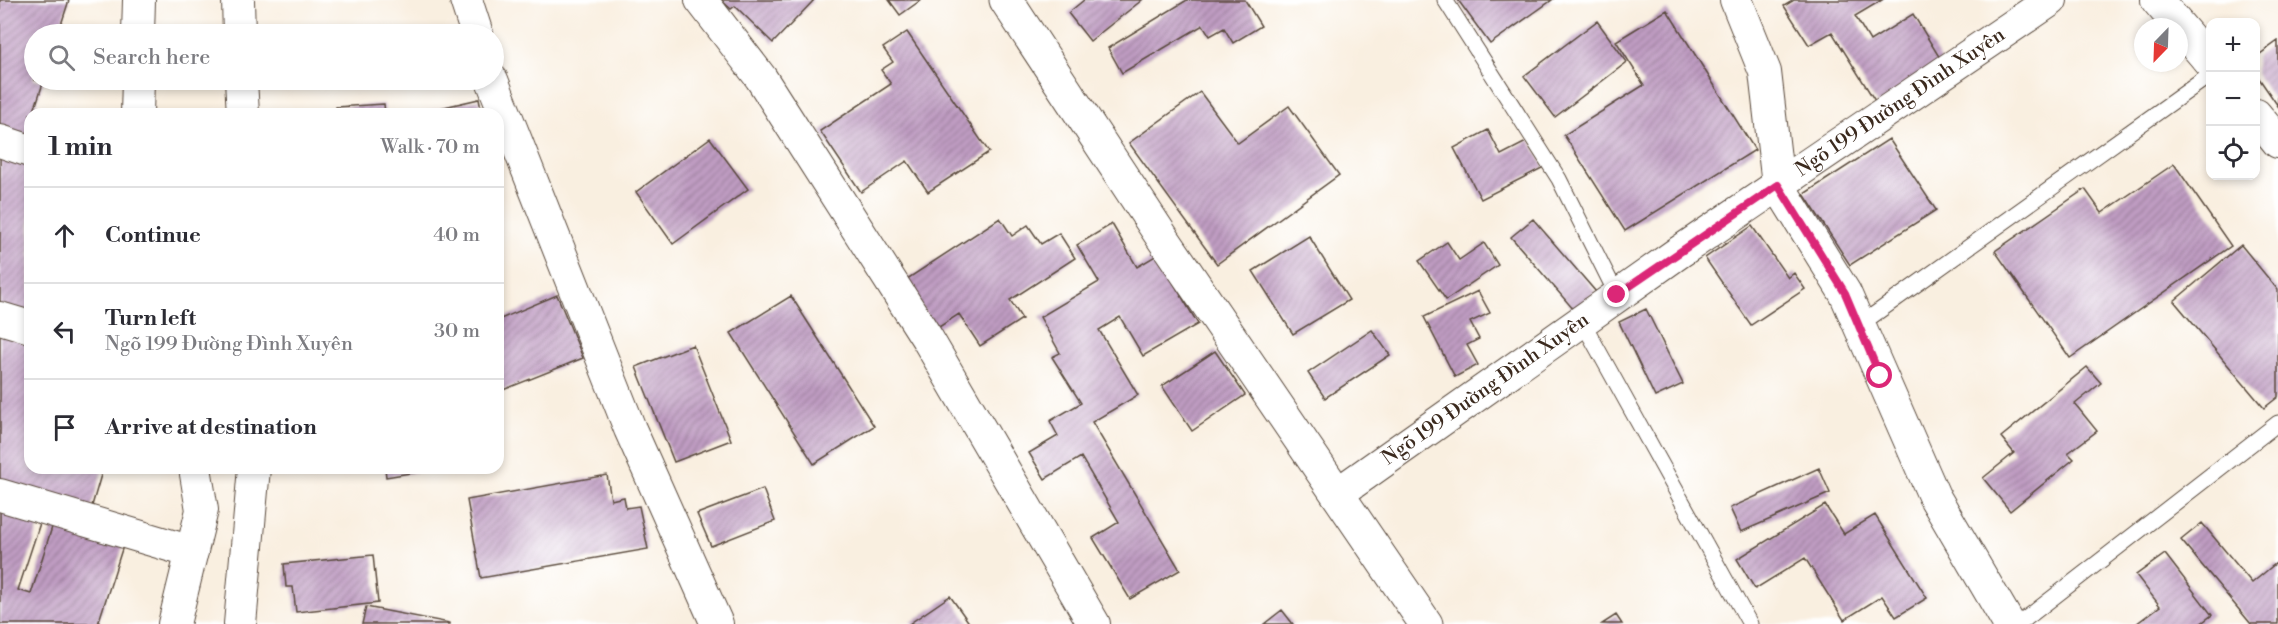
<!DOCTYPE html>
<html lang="en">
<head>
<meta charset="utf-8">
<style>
  :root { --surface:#fff; --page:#f2f2f3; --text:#2b2b33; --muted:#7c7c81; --line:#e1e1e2 }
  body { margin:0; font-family:"Libre Bodoni",serif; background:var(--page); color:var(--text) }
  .controls { position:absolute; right:18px; top:18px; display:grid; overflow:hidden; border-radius:12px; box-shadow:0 3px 9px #0003 }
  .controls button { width:54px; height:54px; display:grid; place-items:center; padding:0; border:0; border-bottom:2px solid var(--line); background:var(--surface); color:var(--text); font:30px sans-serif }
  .compass { position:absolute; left:2134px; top:18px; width:54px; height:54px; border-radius:50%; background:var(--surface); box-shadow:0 3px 9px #0003; rotate:203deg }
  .stop { position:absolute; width:18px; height:18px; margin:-14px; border:4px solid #db2777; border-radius:50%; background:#fff }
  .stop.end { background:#db2777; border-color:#fff; box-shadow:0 2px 6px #0008 }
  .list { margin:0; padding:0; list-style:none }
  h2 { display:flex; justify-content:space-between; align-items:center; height:78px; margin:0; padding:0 24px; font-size:26px }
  h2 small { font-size:20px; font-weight:400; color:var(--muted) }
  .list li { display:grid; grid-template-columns:39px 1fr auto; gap:18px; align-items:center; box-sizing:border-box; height:96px; padding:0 24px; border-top:2px solid var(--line) }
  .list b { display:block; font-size:22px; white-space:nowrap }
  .list p { margin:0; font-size:20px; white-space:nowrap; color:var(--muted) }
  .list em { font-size:20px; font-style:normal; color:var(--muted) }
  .icon { flex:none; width:33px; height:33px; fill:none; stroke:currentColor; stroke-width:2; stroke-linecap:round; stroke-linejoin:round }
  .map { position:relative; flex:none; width:2278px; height:624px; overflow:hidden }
  .search { position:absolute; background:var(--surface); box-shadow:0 3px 9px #0003; left:24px; top:24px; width:480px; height:66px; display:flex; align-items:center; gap:15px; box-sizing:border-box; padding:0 21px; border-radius:33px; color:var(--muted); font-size:22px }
  .panel { position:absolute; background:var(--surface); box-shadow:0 3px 9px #0003; left:24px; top:108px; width:480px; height:366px; border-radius:18px }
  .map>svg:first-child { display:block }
  .building { fill:url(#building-hatch) }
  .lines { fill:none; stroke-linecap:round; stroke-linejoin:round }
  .service-casing { stroke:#58483b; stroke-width:17 }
  .minor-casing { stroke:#58483b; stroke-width:34 }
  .tertiary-casing { stroke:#58483b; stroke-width:35 }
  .service { stroke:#fff; stroke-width:15 }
  .minor { stroke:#fff; stroke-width:32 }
  .tertiary { stroke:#fff; stroke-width:33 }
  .route { stroke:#db2777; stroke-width:8 }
  .labels { text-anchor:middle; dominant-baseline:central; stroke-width:6; stroke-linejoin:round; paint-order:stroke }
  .street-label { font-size:20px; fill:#3b2a1e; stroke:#fff }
</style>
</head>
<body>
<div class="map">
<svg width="2278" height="624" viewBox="0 0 2278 624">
  <defs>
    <pattern id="building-hatch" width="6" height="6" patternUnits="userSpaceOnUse" patternTransform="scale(1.5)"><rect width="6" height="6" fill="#bf9cc2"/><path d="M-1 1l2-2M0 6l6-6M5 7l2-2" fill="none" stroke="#9c7f9d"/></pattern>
  </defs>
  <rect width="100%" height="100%" fill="#fff"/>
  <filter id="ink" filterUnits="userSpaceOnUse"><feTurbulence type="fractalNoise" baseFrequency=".0167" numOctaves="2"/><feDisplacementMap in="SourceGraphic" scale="12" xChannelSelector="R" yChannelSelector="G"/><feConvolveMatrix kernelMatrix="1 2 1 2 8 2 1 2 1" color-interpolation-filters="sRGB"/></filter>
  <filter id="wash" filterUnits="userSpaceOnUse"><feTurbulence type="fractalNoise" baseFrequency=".008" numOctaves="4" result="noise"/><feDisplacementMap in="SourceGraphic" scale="24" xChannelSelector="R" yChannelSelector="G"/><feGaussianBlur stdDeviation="1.35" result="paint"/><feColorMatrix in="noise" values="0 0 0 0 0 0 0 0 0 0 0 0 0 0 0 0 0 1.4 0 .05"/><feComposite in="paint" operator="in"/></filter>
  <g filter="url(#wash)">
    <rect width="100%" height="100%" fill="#f9efe0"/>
    <g id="blocks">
      <!-- building -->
      <path class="building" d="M0,0H69L58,34H34V80H44L33,114H30V125L25,141L0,134Z
        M721,0H814L773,43L735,6L731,9Z
        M889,0H921L900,15Z
        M1084,0H1142L1090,41L1068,13Z
        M1187,0H1245L1261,26L1233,43L1224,28L1210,36L1203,25L1122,73L1108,48Z
        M1458,0H1552L1490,44Z
        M1794,0H1882L1855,16L1870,41L1913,14L1946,68L1880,109L1832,32L1809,45L1784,6Z
        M1667,10L1755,150L1625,231L1564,135L1644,85L1616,41Z
        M1597,21L1627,62L1555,117L1524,76Z
        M907,32L989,152L928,192L907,161L861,192L820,131L891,84L881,70L893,62L883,48Z
        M2278,41V106L2256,74V57Z
        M1200,92L1238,143L1289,106L1339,175L1217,264L1129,143Z
        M479,99L482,114H418V113Z
        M384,104L385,114H336V107Z
        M1488,130L1501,155L1530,140L1544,167L1481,199L1454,148Z
        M710,138L748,189L673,244L636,192Z
        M1889,139L1936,210L1850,265L1804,194Z
        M0,149L30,159V320L0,310Z
        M2174,164L2231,246L2070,358L1995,251L2085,189L2102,213Z
        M1000,218L1012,236L1028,225L1041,244L1059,233L1075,258L1010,300L1022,319L980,346L959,314L936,329L904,281Z
        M1533,219L1596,292L1574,310L1511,237Z
        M1112,224L1137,267L1157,255L1198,324L1143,356L1120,317L1099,330L1138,395L1092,422L1180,570L1130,599L1093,538L1119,522L1081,457L1045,479L1029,453L1058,436L1050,421L1081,403L1052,357L1060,353L1040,317L1099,282L1077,245Z
        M1752,226L1788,278L1794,273L1805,289L1751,325L1705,258Z
        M1309,236L1349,300L1293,334L1253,271Z
        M1447,242L1459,260L1484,243L1498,265L1446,300L1419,261Z
        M2241,245L2278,290V397L2264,408L2174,301Z
        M1478,291L1490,313L1470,322L1479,339L1467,345L1478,365L1455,377L1424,317Z
        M557,295L583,358L498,392V320Z
        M791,296L874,426L814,464L731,333Z
        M1646,309L1683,384L1655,397L1619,322Z
        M0,324L30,333V468H103L89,516L0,490Z
        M1372,330L1390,355L1325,398L1308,373Z
        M693,345L731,440L674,462L636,367Z
        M1215,351L1245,395L1192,431L1162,386Z
        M2087,367L2101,383L2075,404L2097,431L2068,453L2074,459L2010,511L1983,478L2014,453L2001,437Z
        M385,468H435V469L386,477Z
        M1819,468L1830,493L1741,532L1730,508Z
        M607,475L611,500L624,497L626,508L639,506L648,549L481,578L467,500Z
        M763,489L775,521L711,546L697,514Z
        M1825,505L1844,534L1875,515L1927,598L1896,617L1882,596L1844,620L1805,558L1755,589L1737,559Z
        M0,507L41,520L18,590L31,594L53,524L123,546L98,624H0Z
        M2202,523L2252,583L2276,563L2278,566V624H2251L2181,540Z
        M2165,554L2212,615L2200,624H2136L2160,606L2136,575Z
        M373,555L378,603L296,612L293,587H286L284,564Z
        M950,596L970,624H909Z
        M366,607L450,623V624H362Z
        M1282,610L1293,624H1264Z
        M1616,615L1622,624H1602Z"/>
    </g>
  </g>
  <g filter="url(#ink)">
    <use href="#blocks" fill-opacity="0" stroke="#58483b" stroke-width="1.5"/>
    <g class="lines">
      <defs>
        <path id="service" d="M1445,0L1559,179L1617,295
          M1582,321L1750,624
          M1858,326L2210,75
          M2019,624L2278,423"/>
        <g id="minor">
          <path d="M238,0L239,34"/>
          <path d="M466,0L477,34"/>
          <path d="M701,0L761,78L927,338L1094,624"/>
          <path d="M1736,0L1765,72L1778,185L1845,293L1934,496L2009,624"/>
          <path d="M2157,0L2210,62"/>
          <path d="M138,34L139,0"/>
          <path d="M241,80L243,114"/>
          <path d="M492,80L630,429L717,624"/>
          <path d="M137,114L138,80"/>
          <path d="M2256,115L2278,142"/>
          <path d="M0,141L30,151"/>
          <path d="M0,318L30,327"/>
          <path id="s1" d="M1337,494L1678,253L2051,0"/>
          <path d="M0,495L192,552"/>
          <path d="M174,624L202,510L195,468"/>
          <path d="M240,624L254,468"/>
        </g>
        <path id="tertiary" d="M1006,0L1162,237L1426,624"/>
      </defs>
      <!-- service casing -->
      <use href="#service" class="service-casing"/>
      <!-- minor casing -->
      <use href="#minor" class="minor-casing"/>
      <!-- tertiary casing -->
      <use href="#tertiary" class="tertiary-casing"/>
      <!-- service -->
      <use href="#service" class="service"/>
      <!-- minor -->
      <use href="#minor" class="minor"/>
      <!-- tertiary -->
      <use href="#tertiary" class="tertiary"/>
    </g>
  </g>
  <g class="lines" filter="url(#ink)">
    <!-- route -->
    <path class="route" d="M1617,295L1778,185L1845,293L1880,376"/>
  </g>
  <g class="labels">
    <!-- street labels -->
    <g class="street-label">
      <text stroke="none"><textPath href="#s1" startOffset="686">Ngõ 199 Đường Đình Xuyên</textPath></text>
      <text stroke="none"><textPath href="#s1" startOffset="182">Ngõ 199 Đường Đình Xuyên</textPath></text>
    </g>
  </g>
</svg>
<div class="controls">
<button>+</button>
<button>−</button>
<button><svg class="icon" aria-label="locate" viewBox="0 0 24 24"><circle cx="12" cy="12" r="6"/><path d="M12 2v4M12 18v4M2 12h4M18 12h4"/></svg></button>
</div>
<svg class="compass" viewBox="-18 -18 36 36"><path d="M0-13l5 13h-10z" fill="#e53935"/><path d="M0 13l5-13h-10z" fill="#7c7c81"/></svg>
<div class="stop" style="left:1880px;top:376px"></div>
<div class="stop end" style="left:1617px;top:295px"></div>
<div class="search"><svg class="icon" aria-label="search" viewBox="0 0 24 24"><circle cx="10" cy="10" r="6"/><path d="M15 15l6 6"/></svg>Search here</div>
<section class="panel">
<h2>1 min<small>Walk · 70 m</small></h2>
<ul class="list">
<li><svg class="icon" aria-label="ahead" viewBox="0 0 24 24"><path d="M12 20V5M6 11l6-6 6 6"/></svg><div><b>Continue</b></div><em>40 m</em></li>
<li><svg class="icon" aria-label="left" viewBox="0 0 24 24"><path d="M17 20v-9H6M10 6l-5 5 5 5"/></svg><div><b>Turn left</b><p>Ngõ 199 Đường Đình Xuyên</p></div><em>30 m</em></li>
<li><svg class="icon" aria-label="arrive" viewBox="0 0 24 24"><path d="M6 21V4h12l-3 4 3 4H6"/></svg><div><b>Arrive at destination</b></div></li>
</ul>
</section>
</div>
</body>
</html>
